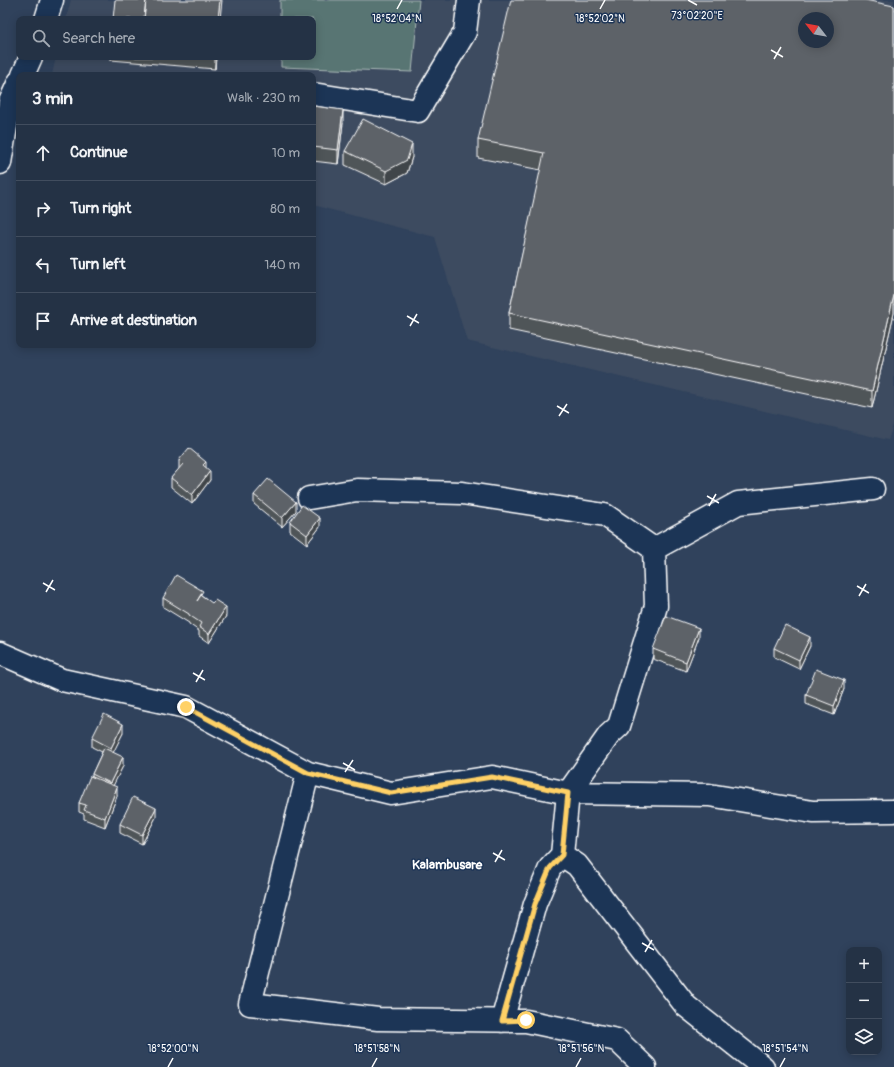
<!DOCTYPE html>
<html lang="en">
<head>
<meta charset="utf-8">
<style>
  :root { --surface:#243245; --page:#2c3a4c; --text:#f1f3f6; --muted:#a3aab3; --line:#414d5e }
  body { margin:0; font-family:Pangolin,sans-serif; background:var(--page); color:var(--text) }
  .controls { position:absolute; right:12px; bottom:12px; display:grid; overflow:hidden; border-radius:8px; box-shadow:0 2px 10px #0003 }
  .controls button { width:36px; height:36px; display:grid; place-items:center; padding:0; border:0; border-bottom:1px solid var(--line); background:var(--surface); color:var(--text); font:20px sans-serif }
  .compass { position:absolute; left:798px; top:12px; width:36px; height:36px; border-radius:50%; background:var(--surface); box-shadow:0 2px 10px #0003; rotate:301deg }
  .stop { position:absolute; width:12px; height:12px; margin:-9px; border:3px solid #ffd166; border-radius:50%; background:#fff }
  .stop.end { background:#ffd166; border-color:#fff; box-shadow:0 1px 4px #0008 }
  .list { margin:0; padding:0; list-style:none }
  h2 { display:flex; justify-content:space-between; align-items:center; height:52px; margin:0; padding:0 16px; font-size:17px }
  h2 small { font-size:13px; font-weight:400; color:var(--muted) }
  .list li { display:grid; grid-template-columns:26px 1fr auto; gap:12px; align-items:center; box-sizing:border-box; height:56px; padding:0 16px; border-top:1px solid var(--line) }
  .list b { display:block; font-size:15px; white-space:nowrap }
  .list em { font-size:13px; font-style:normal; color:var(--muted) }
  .icon { flex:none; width:22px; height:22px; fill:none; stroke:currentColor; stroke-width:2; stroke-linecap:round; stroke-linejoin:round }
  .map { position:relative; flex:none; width:894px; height:1067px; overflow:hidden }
  .search { position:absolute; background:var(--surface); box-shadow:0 2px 10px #0003; left:16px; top:16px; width:300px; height:44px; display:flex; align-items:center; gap:10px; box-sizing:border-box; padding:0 14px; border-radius:8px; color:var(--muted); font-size:15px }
  .panel { position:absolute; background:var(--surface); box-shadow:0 2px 10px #0003; left:16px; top:72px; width:300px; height:276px; border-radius:8px }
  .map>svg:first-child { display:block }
  .built { fill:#3e4c60; fill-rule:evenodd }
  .green { fill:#587573; stroke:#acbab9 }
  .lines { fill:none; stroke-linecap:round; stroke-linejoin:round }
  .minor-casing { stroke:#fff; stroke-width:25 }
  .minor { stroke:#1d3557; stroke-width:22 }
  .wall { fill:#505459; stroke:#fff }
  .shaded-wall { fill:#414549; stroke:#fff }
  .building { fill:#5d6268; stroke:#fff; fill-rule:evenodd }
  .route { stroke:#ffd166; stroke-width:5 }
  .ticks { fill:none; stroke:#fff; stroke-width:1.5 }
  .labels { text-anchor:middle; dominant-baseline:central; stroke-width:3; stroke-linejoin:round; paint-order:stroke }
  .quarter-label { font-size:13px; font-weight:bold; fill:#fff; stroke:#1d3557 }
  .ticks-label { font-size:10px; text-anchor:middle; fill:#fff; stroke:#1d3557; stroke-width:3; stroke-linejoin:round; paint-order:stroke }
</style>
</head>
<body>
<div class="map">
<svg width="894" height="1067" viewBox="0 0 894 1067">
  <rect width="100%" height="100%" fill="#30425c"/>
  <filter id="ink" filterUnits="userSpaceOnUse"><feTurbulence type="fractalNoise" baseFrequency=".025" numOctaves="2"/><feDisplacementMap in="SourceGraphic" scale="8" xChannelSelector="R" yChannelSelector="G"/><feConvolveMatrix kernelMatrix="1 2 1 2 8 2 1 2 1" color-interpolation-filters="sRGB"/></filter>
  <g filter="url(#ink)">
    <!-- built -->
    <path class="built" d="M71,0H894V422L888,440L467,341L435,237L313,205V75H52L56,57H313V19H66ZM804,18H828V42H804Z"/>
    <!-- green -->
    <path class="green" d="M280,0H419L412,72L281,67V57H313V19H280Z"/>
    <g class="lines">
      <defs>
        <path id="minor" d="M46,19L52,0
          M23,75L31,57
          M313,94L418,111L465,32L469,0
          M0,163L10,102L19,82
          M309,498L357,490L462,493L605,515L654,549L738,503L873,489
          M0,653L62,680L186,707L308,773L391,793L492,777L568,793L709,795L813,812L894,811
          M308,773L250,1004L378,1019L526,1021L617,1040L645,1067
          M562,855L577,865L686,1006L763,1067
          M502,1021L535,904L550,868L562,855L568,793L609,735L619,726L656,606L654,549"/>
      </defs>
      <!-- minor casing -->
      <use href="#minor" class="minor-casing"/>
      <!-- minor -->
      <use href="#minor" class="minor"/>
    </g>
    <!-- wall -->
    <path class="wall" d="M894,6V313L872,408L509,330V313L541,170L478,158V140Z
      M111,57H216L215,69L111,60Z
      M313,106L343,123L338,164L313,161Z
      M345,151L412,157L407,173L386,184L345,165Z
      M179,460L206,468L210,480L192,504L171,487V478L179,469Z
      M254,495L296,511L282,527L254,504Z
      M290,522L320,527L307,544L290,531Z
      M203,596L226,616L209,643L199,636V631L189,624V623L163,607V598Z
      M699,637L686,671L653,659V649Z
      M810,646L799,669L774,657V648Z
      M844,689L834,715L806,704V695Z
      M123,733L113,752L123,766L113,785L117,796L105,827L84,819V814L79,812V803L92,777V774L102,752L92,747V738Z
      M156,817L142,844L120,833V824Z"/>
    <!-- shaded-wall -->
    <path class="shaded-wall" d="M220,0H222L220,19H218Z
      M215,57H216L215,69Z
      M343,110V123L338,164V150Z
      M412,144V157L407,173L386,184V171Z
      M894,295V313L872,408V391Z
      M206,462V471L203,465Z
      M210,471V480L192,504V495Z
      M296,502V511L282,527V518Z
      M320,518V527L307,544V535Z
      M226,607V616L209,643V634Z
      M699,628V637L686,671V662Z
      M810,637V646L799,669V660Z
      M844,680V689L834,715V706Z
      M123,724V733L111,757V748Z
      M123,757V766L110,792V783Z
      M117,787V796L105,827V818Z
      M156,808V817L142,844V835Z"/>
    <!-- building -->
    <path class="building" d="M115,0H146L144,19H113Z
      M146,0H220L218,19H144Z
      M511,0H865L894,6V295L872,391L509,313L544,153L478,140ZM804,18H828V42H804Z
      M313,106L343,110L338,150L313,147Z
      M363,119L412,144L407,160L386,171L345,151Z
      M189,448L206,462L203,465L210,471L192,495L171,478L183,464L179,460Z
      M268,479L296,502L282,518L254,495Z
      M302,505L320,518L307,535L290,522Z
      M176,575L203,591L197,601L201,595L212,603L215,600L226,607L209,634L199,627L201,623L189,615V614L163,598Z
      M666,616L699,628L686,662L653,649Z
      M785,625L810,637L799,660L774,648Z
      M816,669L844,680L834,706L806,695Z
      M104,714L123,724L111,748L92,738Z
      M104,748L123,757L110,783L92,774Z
      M90,776L117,787L105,818L84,810L86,805L79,803Z
      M133,797L156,808L142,835L120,824Z"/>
  </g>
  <g class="lines" filter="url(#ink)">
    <!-- route -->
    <path class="route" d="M186,707L308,773L391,793L492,777L568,793L562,855L550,868L535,904L502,1021L526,1020"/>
  </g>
  <!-- ticks -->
  <path class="ticks" d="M688,0L697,5M397,9L402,0M600,9L605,0M771,50L783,57M774,59L781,47M407,316L419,323M410,326L417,314M557,406L569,413M559,416L567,404M707,496L719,503M709,506L716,494M43,583L55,590M857,586L869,593M46,592L53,580M859,596L866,584M193,673L205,680M196,682L203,670M343,763L355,770M345,772L353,760M493,853L505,860M495,862L502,850M642,943L654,950M645,952L652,940M168,1067L173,1058M372,1067L377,1058M576,1067L581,1058M780,1067L785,1058"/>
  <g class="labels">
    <!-- quarter labels -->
    <g class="quarter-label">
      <text x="447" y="865">Kalambusare</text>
    </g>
  </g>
  <g class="ticks-label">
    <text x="697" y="19">73°02'20"E</text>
    <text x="397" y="22">18°52'04"N</text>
    <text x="600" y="22">18°52'02"N</text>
    <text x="173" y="1052">18°52'00"N</text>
    <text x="377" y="1052">18°51'58"N</text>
    <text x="581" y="1052">18°51'56"N</text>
    <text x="785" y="1052">18°51'54"N</text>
  </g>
</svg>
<div class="controls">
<button>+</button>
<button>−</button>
<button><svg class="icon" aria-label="layers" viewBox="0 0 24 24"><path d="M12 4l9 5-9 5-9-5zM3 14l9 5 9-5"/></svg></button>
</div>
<svg class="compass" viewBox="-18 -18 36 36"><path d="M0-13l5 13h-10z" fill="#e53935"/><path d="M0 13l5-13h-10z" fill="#a3aab3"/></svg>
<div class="stop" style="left:526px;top:1020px"></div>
<div class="stop end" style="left:186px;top:707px"></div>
<div class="search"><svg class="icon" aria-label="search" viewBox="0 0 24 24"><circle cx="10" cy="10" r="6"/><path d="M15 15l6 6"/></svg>Search here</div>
<section class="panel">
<h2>3 min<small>Walk · 230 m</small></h2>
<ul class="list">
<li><svg class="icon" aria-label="ahead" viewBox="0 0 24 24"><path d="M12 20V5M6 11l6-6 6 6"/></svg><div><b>Continue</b></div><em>10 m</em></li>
<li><svg class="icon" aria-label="right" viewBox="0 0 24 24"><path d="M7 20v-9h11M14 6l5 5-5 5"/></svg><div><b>Turn right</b></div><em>80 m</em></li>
<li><svg class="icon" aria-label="left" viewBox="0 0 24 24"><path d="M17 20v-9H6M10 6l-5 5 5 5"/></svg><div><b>Turn left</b></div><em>140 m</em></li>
<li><svg class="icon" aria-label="arrive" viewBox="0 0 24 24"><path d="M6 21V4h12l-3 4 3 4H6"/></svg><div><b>Arrive at destination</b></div></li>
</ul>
</section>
</div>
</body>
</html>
